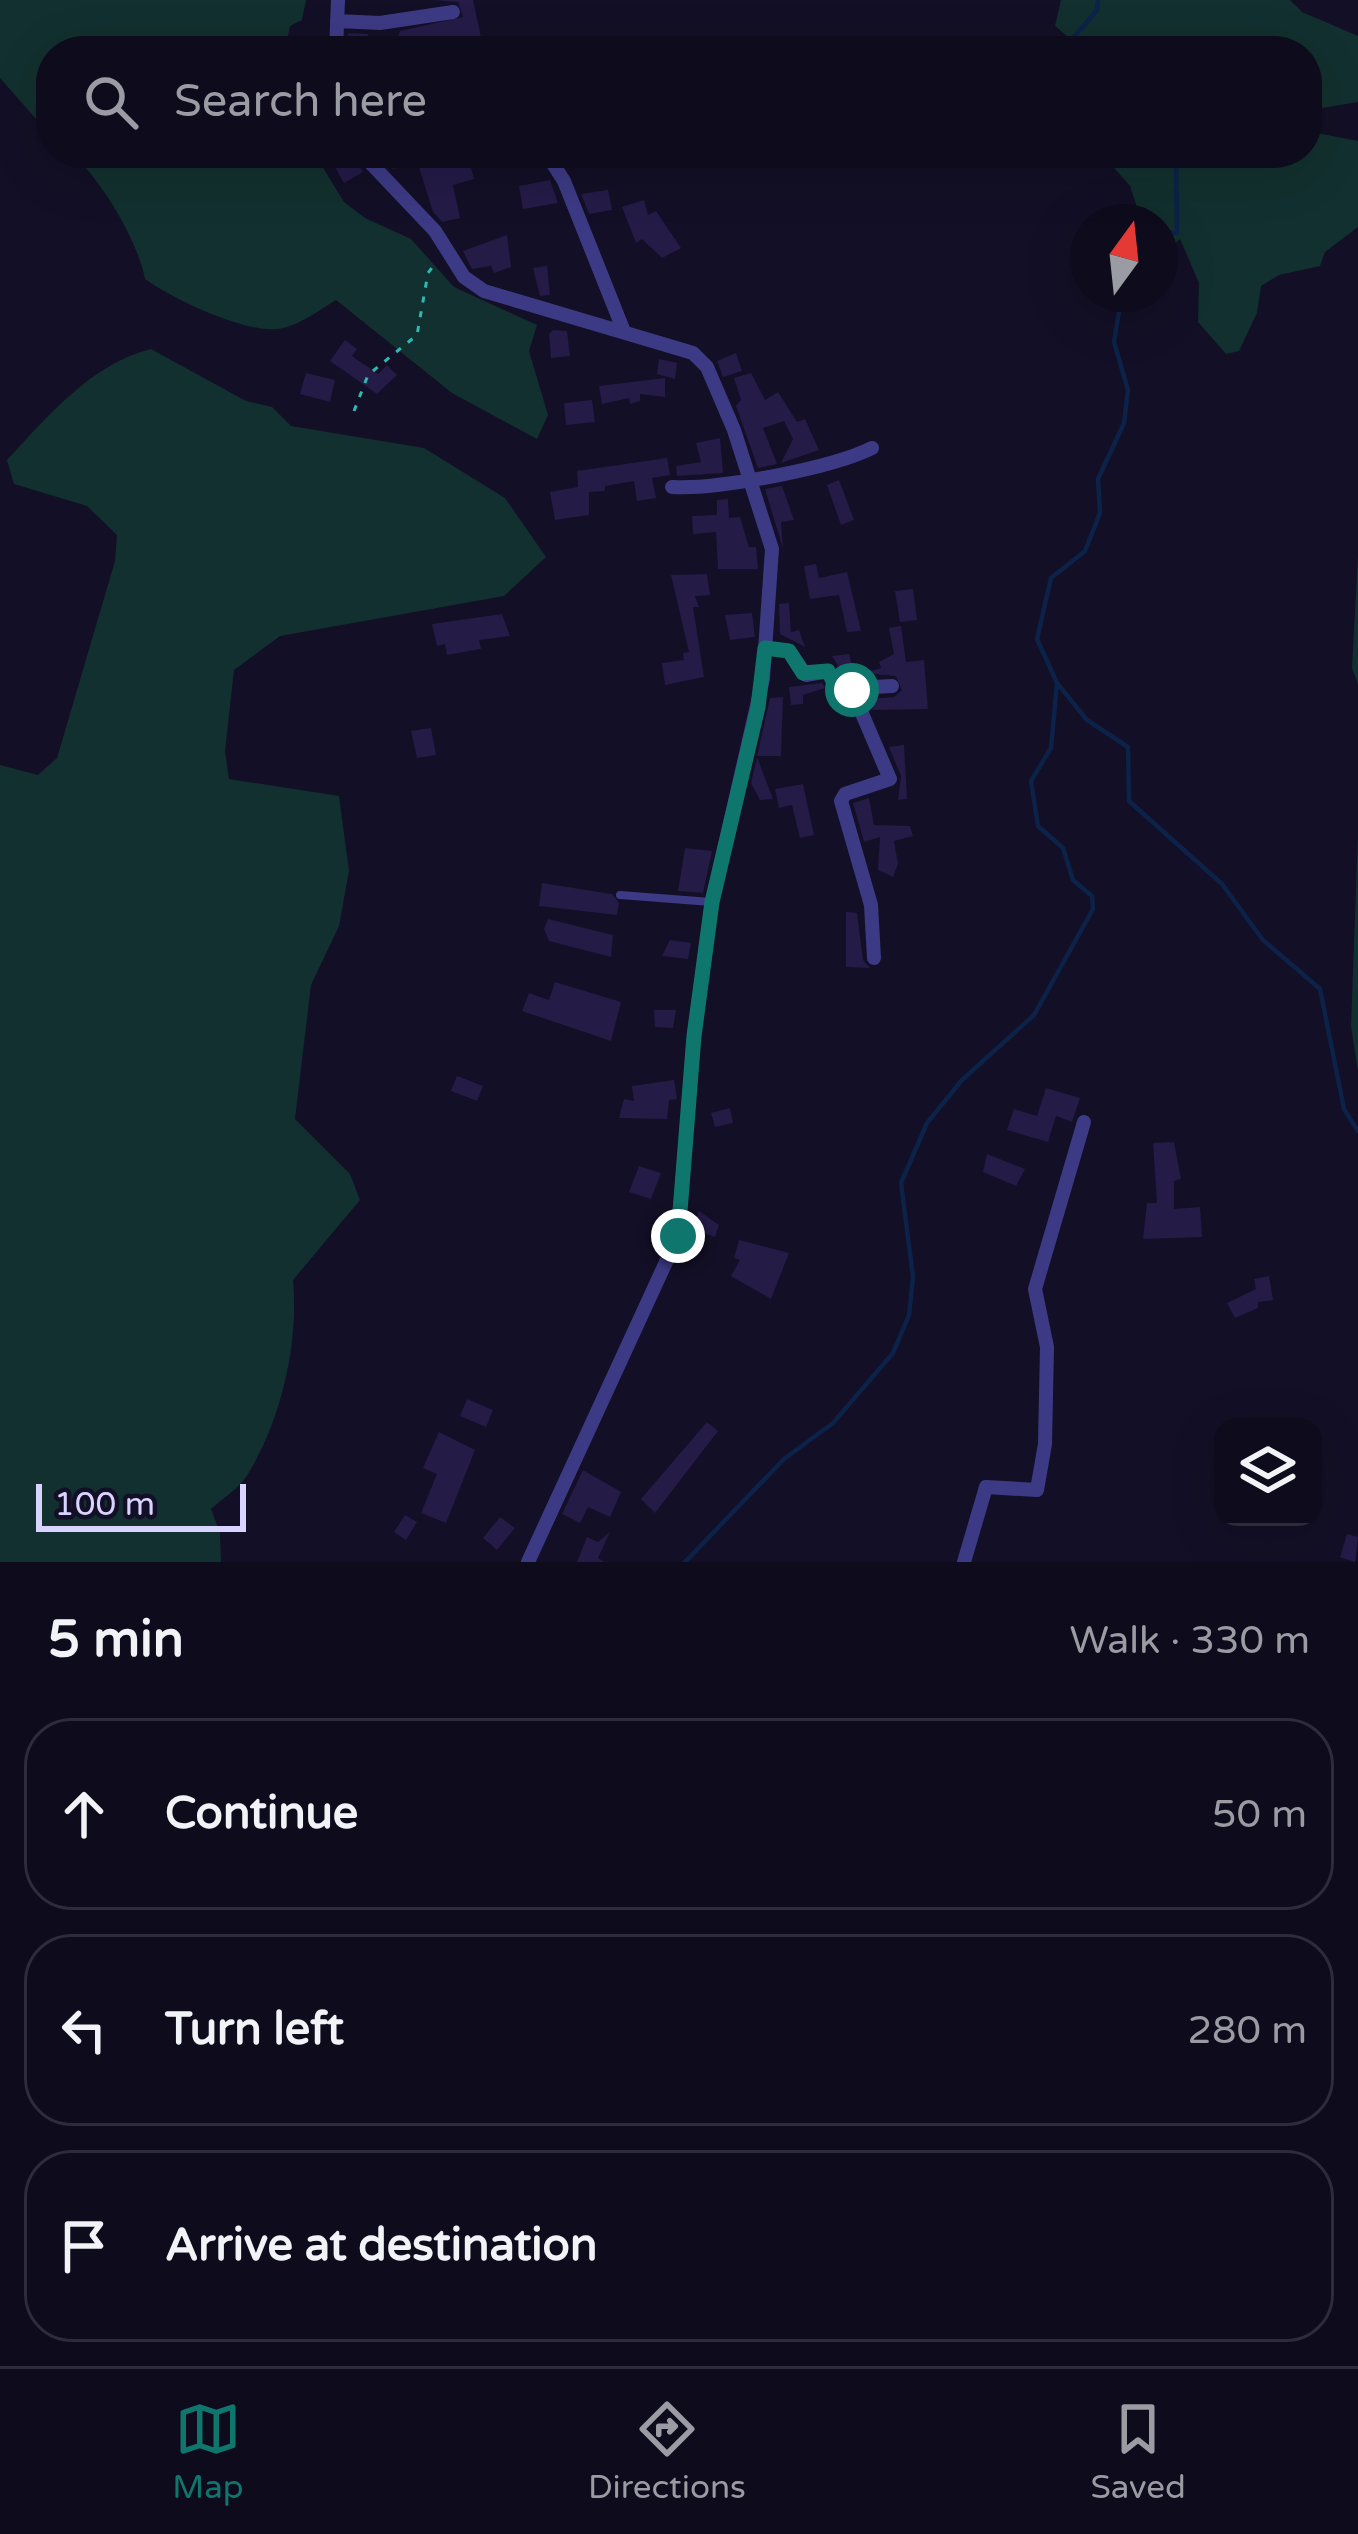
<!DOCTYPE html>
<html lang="en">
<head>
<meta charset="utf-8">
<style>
  :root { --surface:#0e0b1c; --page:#171425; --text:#f1f3f6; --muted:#9b9ba3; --line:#2e2b3b; --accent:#0f766e }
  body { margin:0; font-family:"Varela Round",sans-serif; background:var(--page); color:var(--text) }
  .controls { position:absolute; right:36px; bottom:36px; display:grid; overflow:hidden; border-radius:24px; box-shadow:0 12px 48px #0002 }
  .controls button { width:108px; height:108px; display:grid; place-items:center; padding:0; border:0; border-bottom:3px solid var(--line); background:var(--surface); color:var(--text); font:60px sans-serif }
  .compass { position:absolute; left:1070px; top:204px; width:108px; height:108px; border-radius:50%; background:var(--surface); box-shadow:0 12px 48px #0002; rotate:15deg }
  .scale { position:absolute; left:36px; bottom:30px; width:210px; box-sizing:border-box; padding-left:12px; border:6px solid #d9d4ff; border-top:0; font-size:33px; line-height:42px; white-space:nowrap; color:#d9d4ff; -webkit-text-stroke:9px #130f26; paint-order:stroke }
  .stop { position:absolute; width:36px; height:36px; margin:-27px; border:9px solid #0f766e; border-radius:50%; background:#fff }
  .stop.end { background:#0f766e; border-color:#fff; box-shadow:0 3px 12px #0008 }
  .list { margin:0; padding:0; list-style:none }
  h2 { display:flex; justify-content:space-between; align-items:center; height:156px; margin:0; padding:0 48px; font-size:51px }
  h2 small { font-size:39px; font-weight:400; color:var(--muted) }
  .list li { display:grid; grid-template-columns:78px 1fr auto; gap:36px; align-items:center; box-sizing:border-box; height:192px; margin:0 24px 24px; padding:0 24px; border:3px solid var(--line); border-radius:48px }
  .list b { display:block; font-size:45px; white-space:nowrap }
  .list em { font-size:39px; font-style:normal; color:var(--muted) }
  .icon { flex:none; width:66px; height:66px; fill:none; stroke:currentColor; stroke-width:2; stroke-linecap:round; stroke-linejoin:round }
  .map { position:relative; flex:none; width:1358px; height:1562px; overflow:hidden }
  .search { position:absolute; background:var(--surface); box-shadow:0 12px 48px #0002; left:36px; right:36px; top:36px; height:132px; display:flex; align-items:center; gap:30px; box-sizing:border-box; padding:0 42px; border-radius:48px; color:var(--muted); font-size:45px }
  .sheet { height:804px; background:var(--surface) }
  nav { display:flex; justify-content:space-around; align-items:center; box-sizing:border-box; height:168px; border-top:3px solid var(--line); background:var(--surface); font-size:33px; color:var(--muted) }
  nav a { display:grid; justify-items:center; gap:6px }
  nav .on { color:var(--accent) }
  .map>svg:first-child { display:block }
  .green { fill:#12302f }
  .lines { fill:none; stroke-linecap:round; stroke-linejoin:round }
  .stream { stroke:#0c2248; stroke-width:4.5 }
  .building { fill:#241b47 }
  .path { stroke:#2fb8b0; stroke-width:3; stroke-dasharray:6 9; stroke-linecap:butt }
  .lane { stroke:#3d3a85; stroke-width:8 }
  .street { stroke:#3d3a85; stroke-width:14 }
  .route { stroke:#0f766e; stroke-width:15 }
</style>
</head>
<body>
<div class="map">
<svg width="1358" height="1562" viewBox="0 0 1358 1562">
  <rect width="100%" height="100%" fill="#130f26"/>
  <!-- green -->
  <path class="green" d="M0,0H306L302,20L290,26L285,51H51V136L0,78Z
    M1061,0H1290L1302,12L1358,36V102L1322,108L1307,117V51H1085L1055,26Z
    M1307,131L1358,141V227L1325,252L1320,266L1279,275L1261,286L1257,313L1239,351L1226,354L1198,322L1199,283L1180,239L1170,248L1160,247V222H1142L1130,186L1101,153H1307Z
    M71,153H314L344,202L365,218L411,239L454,287L537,325L529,351L548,415L537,439L452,393L336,300C319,310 298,327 277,329C244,333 171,298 145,279C138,241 101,179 71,153Z
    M151,349L246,401L272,407L291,426L424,448L505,498L546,557L504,596L280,636L234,670L225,751L229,779L339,796L349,871L339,926L311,985L295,1119L350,1174L360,1200L293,1280C299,1343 281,1423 246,1477C238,1489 222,1499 211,1509L220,1533L221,1562H0V765L38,775L57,758L115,561L117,535L87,506L14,484L7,460C48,416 91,364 151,349Z
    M1358,556V684L1352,668Z
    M1358,833V1072L1351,1026Z"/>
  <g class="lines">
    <!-- stream -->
    <path class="stream" d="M1062,51L1097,10L1098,0
      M1160,232L1177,233L1176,153
      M1122,294L1114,342L1128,390L1124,423L1098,479L1100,513L1085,551L1051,578L1037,639L1057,683L1087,720L1128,747L1129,801L1222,884L1263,940L1320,989L1344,1109L1358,1131
      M685,1562L784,1459L833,1423L893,1353L909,1315L913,1277L901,1183L927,1123L962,1080L1034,1015L1093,909L1092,896L1073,880L1063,848L1038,826L1031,781L1051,748L1057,683"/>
  </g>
  <!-- building -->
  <path class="building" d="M432,0H473L484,51H461L454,37L394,51L400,31L463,17L458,2Z
    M348,33L368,34L369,51H347Z
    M327,153H350L363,172L344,183Z
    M409,153H467L474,179L453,185L460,218L442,222L433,212L418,164L392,169Z
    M550,180L558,203L523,209L519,186Z
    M608,190L612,210L589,214L581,194Z
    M644,200L648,215L656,211L681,248L662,258L642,239L636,243L622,207Z
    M507,235L511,267L494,273L491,266L472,269L463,251Z
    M547,266L550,295L540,296L533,268Z
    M553,330L567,331L570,356L551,358L549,334Z
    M345,340L357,349L352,356L378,374L387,365L397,375L377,394L330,361Z
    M736,353L742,371L723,377L717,361Z
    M659,359L677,363L675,379L657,374Z
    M306,373L335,380L330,402L300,394Z
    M751,373L765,400L778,392L797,422L805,419L819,450L781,463L793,439L784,421L763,428L777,464L758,468L736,406L741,400L734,378Z
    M665,378V397L640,394V401L630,404L629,398L602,404L599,386Z
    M592,400L595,422L566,425L564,403Z
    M720,438L723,473L677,476L676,466L701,462L696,443Z
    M667,458L670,475L652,478L656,498L637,501L634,481L605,486V491L589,492V515L555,520L550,492L578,487L577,471Z
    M839,480L854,520L841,525L827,485Z
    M782,486L794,520L781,522L783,549L765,489Z
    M728,499L729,518L740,517L749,547H756L758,569H718L716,532L693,534L692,516L717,515V500Z
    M816,564L819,578L847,572L861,631L847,632L839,595L810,599L804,566Z
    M707,574L710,595L695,596L699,607H693L704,677L665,685L662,663L684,660L683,653L689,652L671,575Z
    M913,589L917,620L900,622L895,591Z
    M789,603L791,632L799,630L805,647L780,634L779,604Z
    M752,613L755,637L730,640L725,615Z
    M502,614L510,636L479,640L481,649L447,655L445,644L437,646L432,624Z
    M901,626L906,662L924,660L928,709L873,710L868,699L894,697L902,690L896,676L864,673L881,668L879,662L894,654L889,628Z
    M849,654L854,673L843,674L832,656Z
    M822,683L825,688L803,695V704L791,705L789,687Z
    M783,697L781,756H757L770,698Z
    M431,728L436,755L417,758L411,731Z
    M904,745L907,799L898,800L901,776L889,747Z
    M757,757L773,799L760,800L751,783Z
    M803,784L814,835L800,838L792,805L779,808L775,789Z
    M869,798L874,825L910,826L913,836L894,841L898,864L893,877L878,870L880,837L864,842L853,803Z
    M685,848L712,851L703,893L678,891Z
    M542,883L612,894L619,903L617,915L539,906Z
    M846,912L857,913L863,960L870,968L846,967Z
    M548,919L613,935L611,957L549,941L544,929Z
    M670,940L691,943L688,959L662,956Z
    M555,982L621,1002L611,1041L522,1011L529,993L549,1000Z
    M654,1010H676L673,1028L655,1027Z
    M457,1076L483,1086L477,1101L451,1091Z
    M674,1080L677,1099L669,1100L667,1119L619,1118L624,1099L634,1101L632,1086Z
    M1046,1088L1080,1098L1072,1122L1056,1116L1048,1142L1007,1130L1014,1109L1037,1116Z
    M730,1108L733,1123L715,1127L711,1113Z
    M1174,1142L1181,1179L1174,1181V1209L1200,1207L1202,1237L1143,1239L1147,1203H1157L1153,1143Z
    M987,1154L1025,1169L1016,1186L983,1172Z
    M639,1166L661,1173L651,1199L629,1192Z
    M699,1211L719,1225L715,1237L703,1233L697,1254L685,1251Z
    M739,1240L789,1253L771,1299L731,1276L740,1260L734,1258Z
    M1269,1276L1273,1300L1258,1302V1308L1235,1318L1227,1303L1256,1289L1254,1279Z
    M467,1399L493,1410L486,1427L460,1416Z
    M707,1422L718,1431L655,1513L641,1499Z
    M439,1432L475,1450L446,1523L421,1513L437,1474L423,1468Z
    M583,1470L621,1492L610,1517L588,1507L580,1523L562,1514Z
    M405,1515L417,1522L406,1540L394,1532Z
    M500,1517L515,1528L497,1550L483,1538Z
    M610,1532L598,1558L604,1562H577L587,1537L598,1542Z
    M1347,1534L1358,1537L1355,1562L1340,1557Z"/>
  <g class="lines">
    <!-- path -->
    <path class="path" d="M354,411L368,375L417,335L428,273L437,261"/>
    <!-- lane -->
    <path class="lane" d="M620,895L711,902"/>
    <!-- street -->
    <path class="street" d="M337,21L380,23L453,12
      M336,51L338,0
      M361,153L435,231L464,277L484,291L693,353L707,367L734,430L772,549L763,679L712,902L694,1036L678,1236L528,1562
      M546,153L564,181L623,329
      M672,487C717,490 832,468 872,448
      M765,648L789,651L806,675L828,671L839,689L892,686
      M852,690L890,779L845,794L841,801L871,905L874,958
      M964,1562L986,1487L1037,1490L1045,1444L1047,1347L1035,1289L1084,1122"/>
  </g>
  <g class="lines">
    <!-- route -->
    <path class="route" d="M678,1236L694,1036L712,902L758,707L765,648L789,651L803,673L828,671L836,687L852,690"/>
  </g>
</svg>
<div class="controls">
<button><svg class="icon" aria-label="layers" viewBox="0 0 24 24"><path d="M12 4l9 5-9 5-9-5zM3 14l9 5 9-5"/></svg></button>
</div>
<svg class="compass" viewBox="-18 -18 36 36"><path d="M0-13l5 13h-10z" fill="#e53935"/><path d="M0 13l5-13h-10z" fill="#9b9ba3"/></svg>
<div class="scale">100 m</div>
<div class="stop" style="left:852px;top:690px"></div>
<div class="stop end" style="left:678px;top:1236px"></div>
<div class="search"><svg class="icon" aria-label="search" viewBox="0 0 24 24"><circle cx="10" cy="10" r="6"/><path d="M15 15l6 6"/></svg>Search here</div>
</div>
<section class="sheet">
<h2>5 min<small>Walk · 330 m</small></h2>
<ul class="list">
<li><svg class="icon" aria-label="ahead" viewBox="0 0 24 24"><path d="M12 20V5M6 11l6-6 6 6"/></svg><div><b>Continue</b></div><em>50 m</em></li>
<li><svg class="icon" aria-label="left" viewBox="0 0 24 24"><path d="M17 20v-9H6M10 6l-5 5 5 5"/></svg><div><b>Turn left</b></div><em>280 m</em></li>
<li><svg class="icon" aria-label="arrive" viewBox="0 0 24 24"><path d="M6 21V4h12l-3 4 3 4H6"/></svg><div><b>Arrive at destination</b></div></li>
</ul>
</section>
<nav>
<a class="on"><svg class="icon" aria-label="map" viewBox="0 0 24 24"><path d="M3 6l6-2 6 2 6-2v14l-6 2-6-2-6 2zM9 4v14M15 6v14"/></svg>Map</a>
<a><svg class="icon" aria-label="directions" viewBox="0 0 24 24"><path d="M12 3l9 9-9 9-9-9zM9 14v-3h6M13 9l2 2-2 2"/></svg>Directions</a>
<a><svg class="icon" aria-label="saved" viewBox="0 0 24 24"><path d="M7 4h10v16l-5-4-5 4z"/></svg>Saved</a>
</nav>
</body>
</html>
